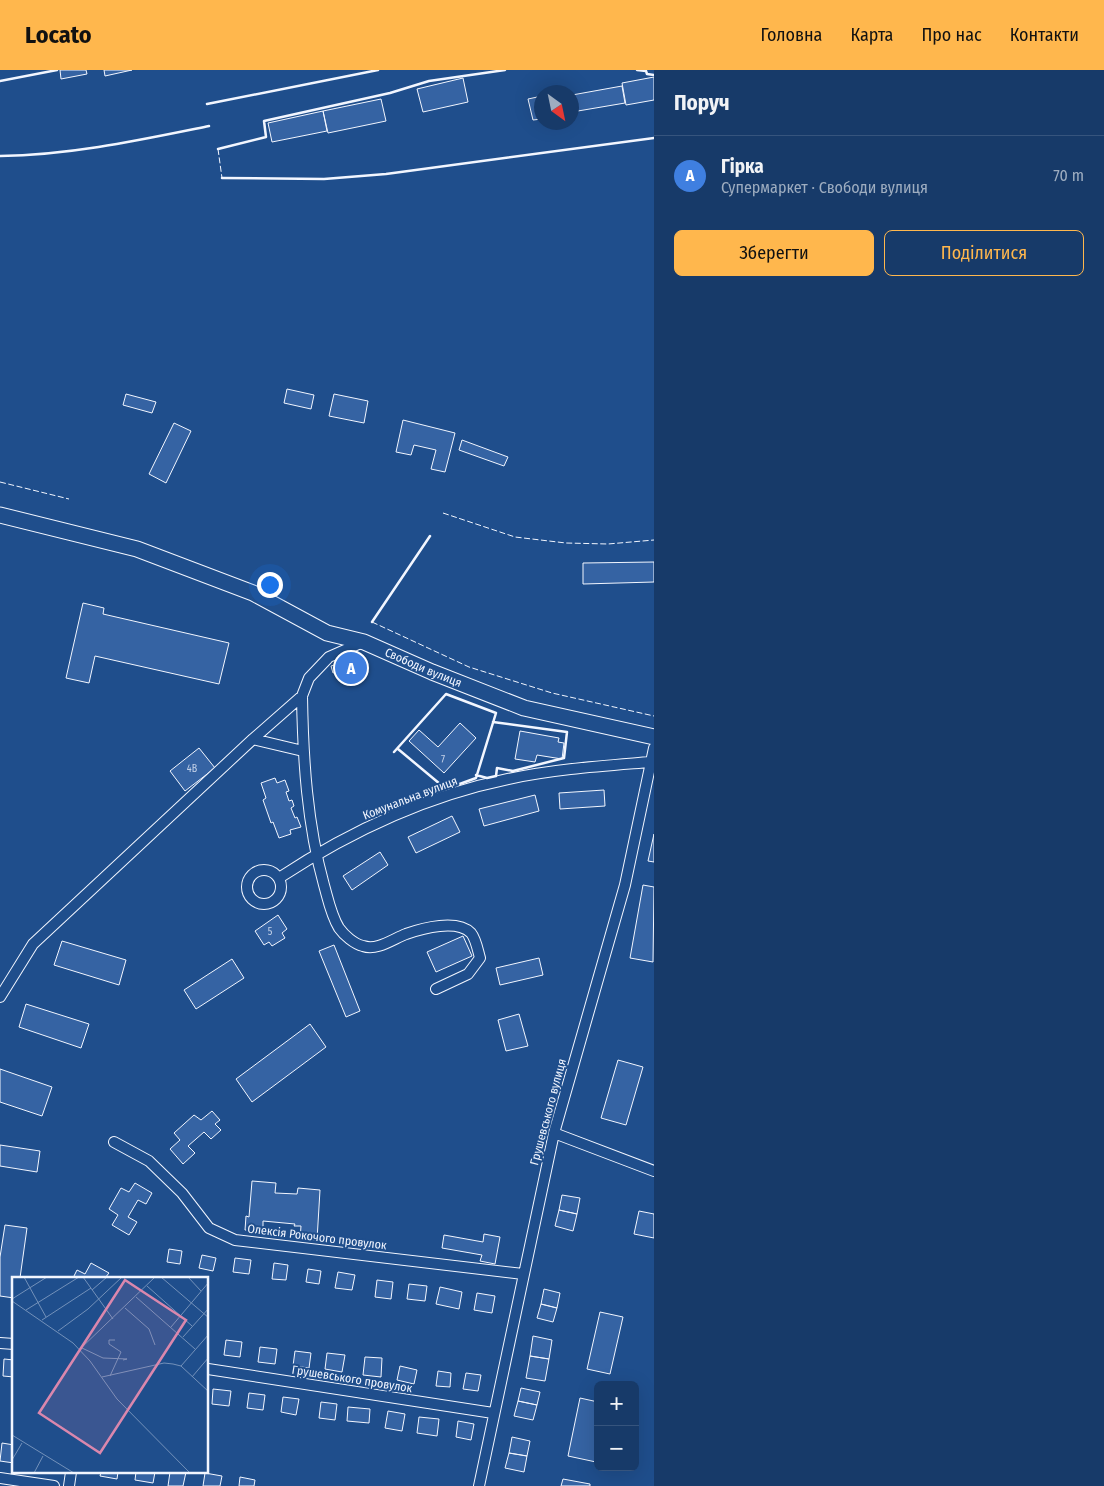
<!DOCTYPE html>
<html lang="uk">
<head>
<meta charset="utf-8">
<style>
  :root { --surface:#173a69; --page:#20416f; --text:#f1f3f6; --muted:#9eadc0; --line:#36547d; --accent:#ffb74d }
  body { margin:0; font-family:"Fira Sans Condensed",sans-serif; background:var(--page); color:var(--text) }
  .controls { position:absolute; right:15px; bottom:15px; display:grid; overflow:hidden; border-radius:8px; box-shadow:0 5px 20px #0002 }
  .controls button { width:45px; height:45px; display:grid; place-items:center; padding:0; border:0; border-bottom:1px solid var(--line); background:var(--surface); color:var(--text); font:25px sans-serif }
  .compass { position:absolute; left:534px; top:15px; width:45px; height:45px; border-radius:50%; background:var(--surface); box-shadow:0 5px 20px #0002; rotate:147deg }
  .you { position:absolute; left:269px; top:514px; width:18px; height:18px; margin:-12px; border:4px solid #fff; border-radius:50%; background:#1a73e8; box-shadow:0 0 0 8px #1a73e833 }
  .badge { display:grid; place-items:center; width:32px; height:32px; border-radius:50%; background:var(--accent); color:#fff; font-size:16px; font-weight:700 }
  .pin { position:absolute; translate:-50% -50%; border:2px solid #fff; box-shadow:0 1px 5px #0006 }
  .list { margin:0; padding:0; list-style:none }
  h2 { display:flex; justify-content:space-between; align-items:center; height:65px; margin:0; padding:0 20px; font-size:21px }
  h2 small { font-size:16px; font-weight:400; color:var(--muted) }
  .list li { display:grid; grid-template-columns:32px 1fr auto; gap:15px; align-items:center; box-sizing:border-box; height:80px; padding:0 20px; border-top:1px solid var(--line) }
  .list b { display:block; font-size:19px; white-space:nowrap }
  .list p { margin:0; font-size:16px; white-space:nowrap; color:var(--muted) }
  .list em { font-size:16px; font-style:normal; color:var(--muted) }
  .actions { display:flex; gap:10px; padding:15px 20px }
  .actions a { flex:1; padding:11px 0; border:1px solid var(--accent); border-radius:8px; text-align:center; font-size:18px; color:var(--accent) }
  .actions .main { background:var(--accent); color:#111 }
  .map { position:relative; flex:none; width:654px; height:1416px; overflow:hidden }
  header { display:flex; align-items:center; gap:30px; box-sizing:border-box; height:70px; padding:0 25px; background:var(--accent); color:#111 }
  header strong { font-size:24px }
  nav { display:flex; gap:28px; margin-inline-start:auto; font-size:18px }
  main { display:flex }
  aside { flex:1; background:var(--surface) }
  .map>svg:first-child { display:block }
  .building { fill:#3563a3; stroke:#f2f6ff }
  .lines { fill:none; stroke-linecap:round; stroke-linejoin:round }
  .street-casing { stroke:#f2f6ff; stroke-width:12 }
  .secondary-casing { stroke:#f2f6ff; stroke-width:17 }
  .street { stroke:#1f4e8c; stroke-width:10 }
  .secondary { stroke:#1f4e8c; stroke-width:15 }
  .fence { stroke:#f2f6ff; stroke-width:1; stroke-dasharray:6 2.5; stroke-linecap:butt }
  .wall { stroke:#f2f6ff; stroke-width:2.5 }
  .labels { text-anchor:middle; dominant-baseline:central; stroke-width:4; stroke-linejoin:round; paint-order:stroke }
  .number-label { font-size:10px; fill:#c3d1e8 }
  .street-label { font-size:12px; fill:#f2f6ff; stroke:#1f4e8c }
  .inset-road { fill:none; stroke:#7391ba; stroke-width:1 }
  .view { fill:#da87ad; fill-opacity:0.15; stroke:#da87ad; stroke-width:2.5 }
  .inset-edge { fill:none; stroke:#f2f6ff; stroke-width:2.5 }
</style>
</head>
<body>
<header>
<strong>Locato</strong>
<nav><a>Головна</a><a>Карта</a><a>Про нас</a><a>Контакти</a></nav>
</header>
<main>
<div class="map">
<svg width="654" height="1416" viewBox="0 0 654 1416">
  <rect width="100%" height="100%" fill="#1f4e8c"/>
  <!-- building -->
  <path class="building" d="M60,0H86L87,4L61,9Z
    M104,0H132L105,6Z
    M654,7V30L626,35L622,13Z
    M463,8L468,32L423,42L417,19Z
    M622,16L625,33L572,42V25Z
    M542,26V49L533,50L528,29Z
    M381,29L386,51L328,63L323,41Z
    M323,41L327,61L272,72L268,53Z
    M287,319L314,325L311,339L284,333Z
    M126,324L156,332L152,343L123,335Z
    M334,324L368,331L364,353L329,346Z
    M403,350L455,363L445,402L431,399L436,380L414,375L411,385L396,382Z
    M174,353L191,361L166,413L149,404Z
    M462,370L508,387L504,396L459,380Z
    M654,492V512L583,514V493Z
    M83,533L104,538L103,544L229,573L219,614L95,586L89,613L66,608Z
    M357,588L361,603L343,608L341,601L333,603L331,596Z
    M460,653L476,668L444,703L409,671L419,660L438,677Z
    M520,661L559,668L558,672L564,673L562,689L537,685L535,692L515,689Z
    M199,678L215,698L185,721L170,701Z
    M275,708L277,713L285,710L289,721L286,722L289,731L292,730L294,736L291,738L295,748L297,747L301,757L290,760L291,764L279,768L273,752L271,753L263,730L266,728L261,713Z
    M604,720L605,736L560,739L559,723Z
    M535,725L539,741L484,756L479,739Z
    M452,746L460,762L416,783L408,767Z
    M654,764V792L648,791Z
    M380,782L388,795L352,820L343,806Z
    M643,815L654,817L653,892L630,888Z
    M278,845L287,859L282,863L285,868L272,876L269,872L264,875L255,861Z
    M463,866L472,886L436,902L427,882Z
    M62,871L126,890L119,915L54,895Z
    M334,875L360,941L346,947L319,881Z
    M539,888L543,905L500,915L496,898Z
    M232,889L244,908L196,939L184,920Z
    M26,934L89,954L81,978L19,957Z
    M519,944L528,976L506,981L498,950Z
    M310,954L326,977L252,1032L236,1009Z
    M618,990L643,997L626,1055L601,1048Z
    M0,999L52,1017L42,1046L0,1032Z
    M212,1041L220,1050L215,1054L221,1060L211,1069L204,1062L188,1076L195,1083L183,1094L170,1079L180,1070L174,1063L194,1045L201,1050Z
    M0,1075L40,1081L37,1102L0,1096Z
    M252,1111L276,1113L275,1123L297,1124L298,1118L320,1120L317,1170L300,1169L301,1156H294L295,1154L263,1151V1161L245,1160L246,1146L249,1147Z
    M135,1113L152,1123L146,1134L138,1130L128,1147L137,1152L129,1165L112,1155L118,1145L109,1139L121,1118L129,1122Z
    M562,1125L580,1128L577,1144L559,1140Z
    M559,1140L577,1144L573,1161L555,1156Z
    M639,1141L654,1144V1168L634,1164Z
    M5,1155L27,1158L20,1208H14V1228L0,1226V1187Z
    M484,1164L500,1167L495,1194L480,1191L482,1185L442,1178L444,1165L483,1172Z
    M169,1179L182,1181L180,1194L167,1192Z
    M202,1185L216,1188L213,1201L199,1198Z
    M235,1188L251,1190L249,1204L233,1202Z
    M91,1193L109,1203L105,1208H73L77,1200L85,1204Z
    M274,1193L288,1195L286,1210L272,1209Z
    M308,1199L321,1201L319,1214L306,1212Z
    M338,1202L355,1205L352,1220L335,1218Z
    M377,1210L393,1212L391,1229L375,1227Z
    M409,1214L427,1216L425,1231L407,1229Z
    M440,1217L462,1222L459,1239L436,1234Z
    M544,1219L560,1223L557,1238L541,1234Z
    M477,1223L495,1226L492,1243L474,1240Z
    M541,1234L557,1238L553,1252L537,1248Z
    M600,1242L623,1247L610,1304L587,1299Z
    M533,1266L552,1270L549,1289L530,1286Z
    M226,1270L242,1272L240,1287L224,1285Z
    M260,1277L277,1279L275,1294L258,1292Z
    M295,1281L311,1283L309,1298L293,1296Z
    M327,1283L345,1285L342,1302L325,1299Z
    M530,1286L549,1289L545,1311L526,1308Z
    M365,1287L382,1288L381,1307L363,1305Z
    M4,1289L14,1290V1307L3,1306Z
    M400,1296L417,1300L414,1314L397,1310Z
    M438,1301L451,1303L450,1317L436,1316Z
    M466,1303L481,1305L478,1321L463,1319Z
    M521,1318L540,1322L537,1335L518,1331Z
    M213,1319L231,1321L229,1336L212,1334Z
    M249,1323L265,1325L263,1340L247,1338Z
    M283,1327L299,1329L296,1345L281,1342Z
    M580,1328L598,1332V1384L596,1392L568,1386Z
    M518,1331L537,1335L533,1350L514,1346Z
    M321,1332L337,1334L335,1350L319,1348Z
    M348,1337L370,1339L369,1353L347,1351Z
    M388,1341L405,1344L402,1361L385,1358Z
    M419,1347L439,1349L437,1366L417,1363Z
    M458,1351L474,1354L471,1370L456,1367Z
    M512,1367L530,1371L527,1386L509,1383Z
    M2,1373L14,1375V1393L0,1391Z
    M509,1383L527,1386L524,1402L505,1398Z
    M101,1402H118L117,1409L100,1406Z
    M136,1402H155L153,1413L135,1410Z
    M170,1402H186L183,1416H168Z
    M205,1403L222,1406L220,1416H203Z
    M240,1407L255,1410L254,1416H239Z
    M563,1409L590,1414V1416H561Z"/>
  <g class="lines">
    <defs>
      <path id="street" d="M302,626C303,689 307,754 324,815C328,829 331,845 339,858C344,865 354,874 363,876C377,881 393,869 406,864C423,858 457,849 471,863C476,869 478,881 480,888L468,904L436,919
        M253,669L303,681
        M247 817a17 17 0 1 1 34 0a17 17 0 1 1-34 0Z
        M279,808C349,762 425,726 508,709C555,699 602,696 650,692
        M0,927L33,874L253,669L302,626L309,608L329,587L363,572
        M554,1063L654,1101
        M114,1072L149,1091L182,1123L209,1158L235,1170L523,1204
        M0,1273L14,1274
        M208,1299L493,1343
        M0,1408L54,1416
        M69,1416L71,1402
        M479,1416L554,1063L625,815L654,678"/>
      <g id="secondary">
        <path id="s1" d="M0,445L137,479L253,523L327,563L364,572L432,602L524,638L654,667"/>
      </g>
    </defs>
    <!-- street casing -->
    <use href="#street" class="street-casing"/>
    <!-- secondary casing -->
    <use href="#secondary" class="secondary-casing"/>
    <!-- street -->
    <use href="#street" class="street"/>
    <!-- secondary -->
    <use href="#secondary" class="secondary"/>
    <!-- fence -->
    <path class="fence" d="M218,79L222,108
      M0,412L69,429
      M443,443L515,467L566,473L608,474L654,470
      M372,552L469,597L552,623L654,646"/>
    <!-- wall -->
    <path class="wall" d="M637,0L646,1L647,4L654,5
      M0,11L57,0
      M207,34L378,0
      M218,79L266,67L264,51L390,23L429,11L505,0
      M0,86C71,85 140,70 209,56
      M222,108L324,109L386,104L654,68
      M372,552L430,466
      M394,682L446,624L496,643L476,708L446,719L398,679
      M476,705L487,708L496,706L497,698L513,701L564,688L567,662L493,652"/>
  </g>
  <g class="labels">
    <!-- number labels -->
    <g class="number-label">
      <text x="443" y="690">7</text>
      <text x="192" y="699">4В</text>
      <text x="270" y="862">5</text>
    </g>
    <!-- street labels -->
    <g class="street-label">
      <text stroke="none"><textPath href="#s1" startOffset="452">Свободи вулиця</textPath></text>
      <text transform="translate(410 728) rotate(-21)">Комунальна вулиця</text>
      <text transform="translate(548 1042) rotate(-75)">Грушевського вулиця</text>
      <text transform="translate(317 1167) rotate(7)">Олексія Рокочого провулок</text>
      <text transform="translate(352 1309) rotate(9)">Грушевського провулок</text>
    </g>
  </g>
  <!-- overview -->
  <g transform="translate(12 1207)">
    <rect width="196" height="196" fill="#1f4e8c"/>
    <path class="inset-road" d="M12,0L34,40M71,0L101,42M149,0L197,41M176,0L189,14M135,9L180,49M80,13L95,0M124,20L183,72M0,22L35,0M0,24L61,66L78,84L105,122L178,196M113,31L137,52L143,68M14,33L67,0M30,43L79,11M159,50L197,5M46,54L76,32L110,0M171,60L197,31M70,71L91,81L115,82L111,83M67,73L143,0M169,89L197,57M98,99L109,75L97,67V63H103M90,100L152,86L161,87L169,89L197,115M180,100L197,80M0,158L62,196M0,183L10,166M22,196L31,179"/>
    <path class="view" d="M113,3L174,43L88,176L27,136Z"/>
    <rect width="196" height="196" class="inset-edge"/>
  </g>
</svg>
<div class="controls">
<button>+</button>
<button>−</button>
</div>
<svg class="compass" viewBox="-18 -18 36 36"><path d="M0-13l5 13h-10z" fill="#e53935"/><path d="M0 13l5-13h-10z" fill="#9eadc0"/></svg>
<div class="you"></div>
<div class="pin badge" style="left:351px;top:598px;background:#3f7fe0">A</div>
</div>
<aside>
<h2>Поруч<small></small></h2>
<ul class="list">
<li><span class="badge" style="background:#3f7fe0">A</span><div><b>Гірка</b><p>Супермаркет · Свободи вулиця</p></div><em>70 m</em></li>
</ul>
<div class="actions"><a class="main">Зберегти</a><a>Поділитися</a></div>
</aside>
</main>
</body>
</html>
